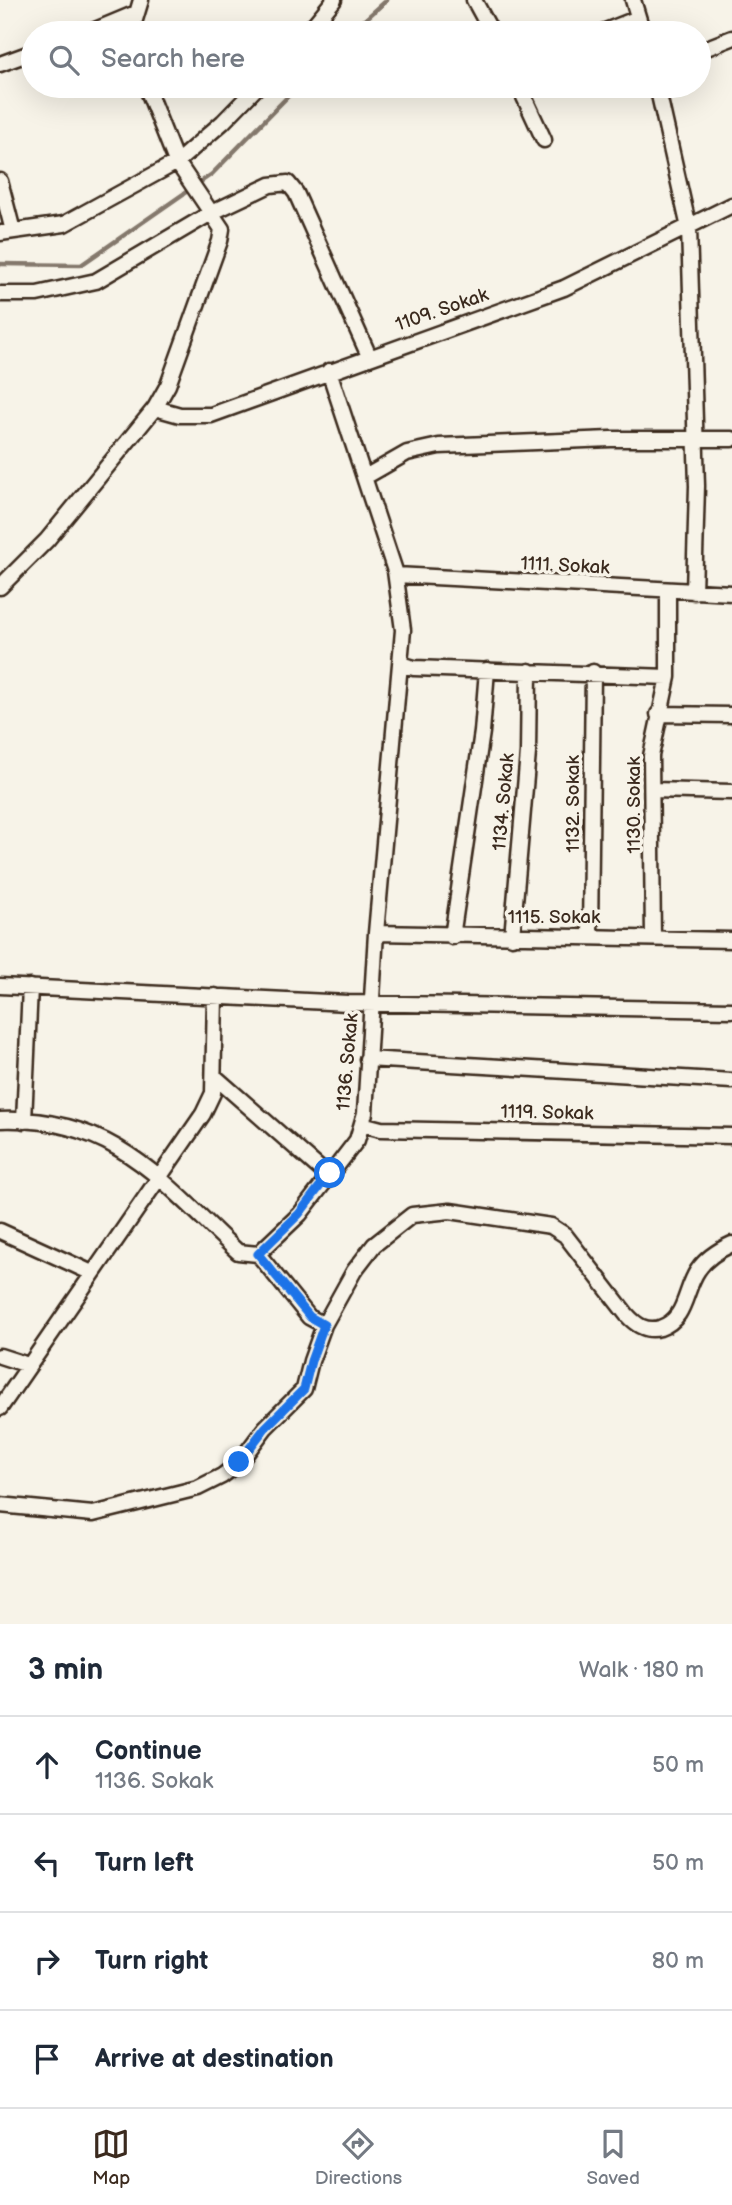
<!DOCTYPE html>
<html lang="en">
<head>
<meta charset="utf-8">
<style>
  :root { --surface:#fff; --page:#f6f6f7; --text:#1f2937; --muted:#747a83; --line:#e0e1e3; --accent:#3b2a1e }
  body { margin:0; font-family:"Balsamiq Sans",sans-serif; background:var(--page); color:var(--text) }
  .stop { position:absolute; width:21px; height:21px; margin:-16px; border:5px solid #1a73e8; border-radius:50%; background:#fff }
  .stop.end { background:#1a73e8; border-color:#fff; box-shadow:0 2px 7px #0008 }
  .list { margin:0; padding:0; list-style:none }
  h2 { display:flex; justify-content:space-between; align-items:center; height:91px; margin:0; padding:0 28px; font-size:30px }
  h2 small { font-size:23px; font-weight:400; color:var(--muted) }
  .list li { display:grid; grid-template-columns:46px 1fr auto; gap:21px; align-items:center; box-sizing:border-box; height:98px; padding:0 28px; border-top:2px solid var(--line) }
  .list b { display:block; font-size:26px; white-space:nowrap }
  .list p { margin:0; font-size:23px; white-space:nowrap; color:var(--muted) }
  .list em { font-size:23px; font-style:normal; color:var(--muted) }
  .icon { flex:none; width:38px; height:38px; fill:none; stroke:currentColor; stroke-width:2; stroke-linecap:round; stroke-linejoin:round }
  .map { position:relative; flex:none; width:732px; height:1624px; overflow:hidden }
  .search { position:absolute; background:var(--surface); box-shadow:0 7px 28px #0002; left:21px; right:21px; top:21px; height:77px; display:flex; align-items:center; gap:18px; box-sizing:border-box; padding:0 24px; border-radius:38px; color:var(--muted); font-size:26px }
  .sheet { height:483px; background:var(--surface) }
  nav { display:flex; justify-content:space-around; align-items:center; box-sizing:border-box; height:98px; border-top:2px solid var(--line); background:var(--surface); font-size:19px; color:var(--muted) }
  nav a { display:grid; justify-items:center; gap:4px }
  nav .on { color:var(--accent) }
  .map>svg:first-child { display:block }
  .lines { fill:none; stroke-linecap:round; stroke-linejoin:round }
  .stream { stroke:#84786c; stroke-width:4.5 }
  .minor-casing { stroke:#3b2a1e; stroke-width:19 }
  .minor { stroke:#f7f3e8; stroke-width:14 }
  .route { stroke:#1a73e8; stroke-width:9 }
  .labels { text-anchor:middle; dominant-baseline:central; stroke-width:7; stroke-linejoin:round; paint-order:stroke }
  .street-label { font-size:19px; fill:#3b2a1e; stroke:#f7f3e8 }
</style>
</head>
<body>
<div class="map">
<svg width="732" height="1624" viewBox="0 0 732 1624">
  <rect width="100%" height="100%" fill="#f7f3e8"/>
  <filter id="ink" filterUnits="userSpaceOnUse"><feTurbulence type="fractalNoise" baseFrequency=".0143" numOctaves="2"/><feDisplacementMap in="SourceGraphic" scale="14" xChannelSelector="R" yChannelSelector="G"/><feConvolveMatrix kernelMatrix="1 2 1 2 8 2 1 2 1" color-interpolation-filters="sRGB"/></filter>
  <g filter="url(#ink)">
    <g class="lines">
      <!-- stream -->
      <path class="stream" d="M350,33L387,0
        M0,264L81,265L212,174L298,86"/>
      <defs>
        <path id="minor" d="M474,0L492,33
          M633,0L643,33
          M88,33L136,13
          M131,33L141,0
          M307,33L334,0
          M600,33L638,18
          M699,51L732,38
          M0,64L33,52
          M519,86L544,140
          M657,86L689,228L697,486L694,592
          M0,181L13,231
          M0,233L64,224L177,162L223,122L258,86
          M0,294H37L96,281L211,213L270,185L288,183L296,193L369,356
          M155,408L180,415H211L564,288L732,205
          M365,477L407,453L439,446L611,439H732
          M396,575L732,593
          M0,587L47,540L155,408L168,385L220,241L222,229L175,159L146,86
          M400,664L414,668L668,677
          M658,714L732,715
          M652,790L732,792
          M376,933L732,940
          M590,936L593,672
          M452,937L482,732L487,670
          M512,937L528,753L529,671
          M653,938L651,756L668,677V590
          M0,986L348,1003L732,1010
          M367,1059L732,1081
          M214,1076L328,1176
          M0,1120C114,1116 162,1181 238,1252L258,1254L309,1317L324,1325
          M24,1121L30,987
          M362,1124L381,1129L732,1136
          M0,1231L92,1273
          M258,1254L300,1214L357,1140L365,1113L376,933L403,630L395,571L329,371
          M0,1356L28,1365
          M0,1408L203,1114L213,1093L215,996
          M0,1505L93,1514L198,1488L222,1476L239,1463L265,1428L304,1389L311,1361L324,1325L354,1271L374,1245L412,1215L450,1211L551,1226L565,1235L627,1315C636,1325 646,1332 660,1328C687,1319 684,1290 698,1270C706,1258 719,1250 732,1244"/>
      </defs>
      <!-- minor casing -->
      <use href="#minor" class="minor-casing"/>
      <!-- minor -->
      <use href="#minor" class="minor"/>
    </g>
  </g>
  <g class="lines" filter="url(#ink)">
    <!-- route -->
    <path class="route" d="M239,1462L265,1428L304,1389L311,1361L324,1325L310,1317L258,1254L299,1214L330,1173"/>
  </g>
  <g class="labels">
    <!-- street labels -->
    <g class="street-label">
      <text transform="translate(442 310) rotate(-19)">1109. Sokak</text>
      <text transform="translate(565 566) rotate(3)">1111. Sokak</text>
      <text transform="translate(504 802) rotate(-85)">1134. Sokak</text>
      <text transform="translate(573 804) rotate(-90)">1132. Sokak</text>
      <text transform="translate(634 805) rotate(-90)">1130. Sokak</text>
      <text x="554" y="917">1115. Sokak</text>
      <text transform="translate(348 1062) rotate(-85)">1136. Sokak</text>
      <text transform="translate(547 1113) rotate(1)">1119. Sokak</text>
    </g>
  </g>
</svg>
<div class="stop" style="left:330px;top:1173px"></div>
<div class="stop end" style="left:239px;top:1462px"></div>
<div class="search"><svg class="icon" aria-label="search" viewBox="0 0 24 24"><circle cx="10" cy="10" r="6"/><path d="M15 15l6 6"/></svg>Search here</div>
</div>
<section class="sheet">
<h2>3 min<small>Walk · 180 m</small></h2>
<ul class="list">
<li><svg class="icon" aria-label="ahead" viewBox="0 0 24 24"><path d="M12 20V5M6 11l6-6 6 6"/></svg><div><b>Continue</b><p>1136. Sokak</p></div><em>50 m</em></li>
<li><svg class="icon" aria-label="left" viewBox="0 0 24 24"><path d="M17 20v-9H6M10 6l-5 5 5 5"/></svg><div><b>Turn left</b></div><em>50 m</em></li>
<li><svg class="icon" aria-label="right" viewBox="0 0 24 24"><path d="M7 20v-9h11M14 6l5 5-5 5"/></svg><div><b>Turn right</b></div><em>80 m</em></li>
<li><svg class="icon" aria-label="arrive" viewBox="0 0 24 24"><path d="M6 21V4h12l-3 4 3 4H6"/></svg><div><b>Arrive at destination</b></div></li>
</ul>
</section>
<nav>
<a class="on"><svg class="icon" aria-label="map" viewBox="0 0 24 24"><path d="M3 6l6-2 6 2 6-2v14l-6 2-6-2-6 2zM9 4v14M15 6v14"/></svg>Map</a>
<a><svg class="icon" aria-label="directions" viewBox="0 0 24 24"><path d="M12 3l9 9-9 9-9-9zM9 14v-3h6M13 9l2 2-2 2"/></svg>Directions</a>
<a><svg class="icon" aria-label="saved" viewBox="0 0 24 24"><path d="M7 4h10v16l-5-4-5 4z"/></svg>Saved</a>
</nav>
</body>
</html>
